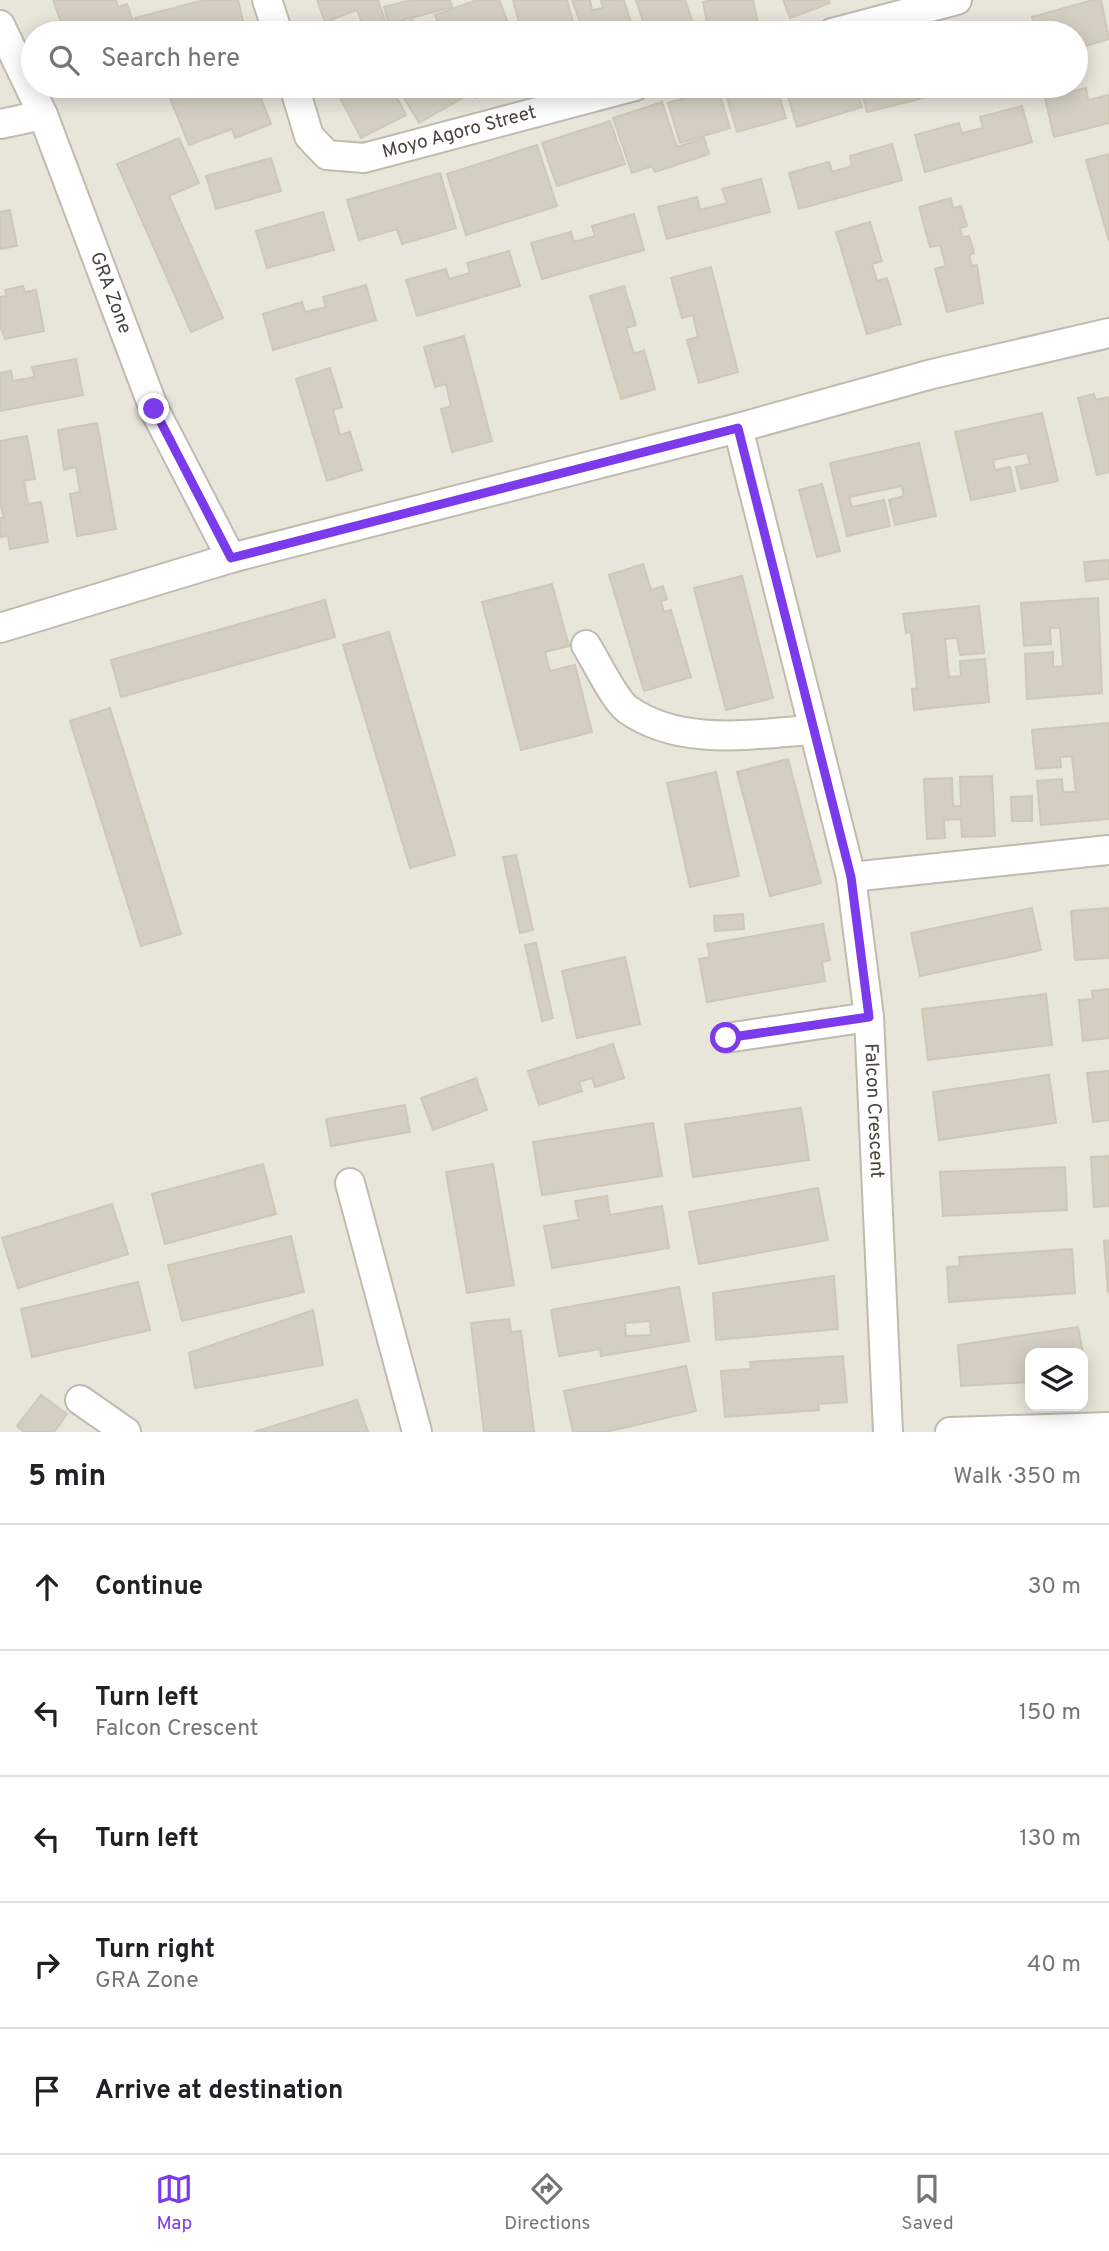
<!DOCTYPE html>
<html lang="en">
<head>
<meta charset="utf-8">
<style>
  :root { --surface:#fff; --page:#f6f6f6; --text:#202124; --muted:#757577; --line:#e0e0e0; --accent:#7c3aed }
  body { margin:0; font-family:Overpass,sans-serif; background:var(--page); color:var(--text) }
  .controls { position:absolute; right:21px; bottom:21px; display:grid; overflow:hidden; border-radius:14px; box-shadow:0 4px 18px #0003 }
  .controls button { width:63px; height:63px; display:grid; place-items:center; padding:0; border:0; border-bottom:2px solid var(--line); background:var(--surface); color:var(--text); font:35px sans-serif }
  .stop { position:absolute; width:21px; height:21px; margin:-16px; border:5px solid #7c3aed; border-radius:50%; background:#fff }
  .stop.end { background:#7c3aed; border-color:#fff; box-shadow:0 2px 7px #0008 }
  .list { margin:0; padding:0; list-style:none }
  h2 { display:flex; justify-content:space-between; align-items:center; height:91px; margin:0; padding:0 28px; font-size:30px }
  h2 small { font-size:23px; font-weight:400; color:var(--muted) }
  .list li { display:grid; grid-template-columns:46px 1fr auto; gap:21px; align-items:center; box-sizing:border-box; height:126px; padding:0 28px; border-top:2px solid var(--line) }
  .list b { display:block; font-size:26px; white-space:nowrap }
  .list p { margin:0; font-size:23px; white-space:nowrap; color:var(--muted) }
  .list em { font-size:23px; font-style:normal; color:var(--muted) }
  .icon { flex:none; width:38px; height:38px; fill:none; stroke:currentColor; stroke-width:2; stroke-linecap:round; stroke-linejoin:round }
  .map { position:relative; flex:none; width:1109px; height:1432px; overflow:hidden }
  .search { position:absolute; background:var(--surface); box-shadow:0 4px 18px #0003; left:21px; right:21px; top:21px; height:77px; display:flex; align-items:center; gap:18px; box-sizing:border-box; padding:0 24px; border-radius:38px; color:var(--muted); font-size:26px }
  .sheet { height:721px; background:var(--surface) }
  nav { display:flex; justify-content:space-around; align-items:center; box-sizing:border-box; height:98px; border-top:2px solid var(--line); background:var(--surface); font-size:19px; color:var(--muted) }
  nav a { display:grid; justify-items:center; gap:4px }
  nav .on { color:var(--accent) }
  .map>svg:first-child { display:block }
  .residential { fill:#e8e5db; fill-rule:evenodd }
  .building { fill:#d5cfc3; stroke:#cfc8b6; stroke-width:2; fill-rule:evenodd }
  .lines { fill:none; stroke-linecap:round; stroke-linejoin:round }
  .street-casing { stroke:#bfbbaf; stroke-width:32 }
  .street { stroke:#fff; stroke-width:28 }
  .route { stroke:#7c3aed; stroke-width:9 }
  .labels { text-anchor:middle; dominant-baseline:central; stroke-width:5; stroke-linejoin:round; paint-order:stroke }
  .street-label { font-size:19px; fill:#49443a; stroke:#fff }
</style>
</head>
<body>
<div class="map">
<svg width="1109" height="1432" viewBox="0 0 1109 1432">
  <rect width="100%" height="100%" fill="#f5f3ec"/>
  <!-- residential -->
  <path class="residential" d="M0,0H1109V1432H0ZM33,33H1076V86H33ZM1030,1353H1083V1406H1030Z"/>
  <!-- building -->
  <path class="building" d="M53,0H116L118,7L127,4L137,33H65Z
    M204,0H238L246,33H139L135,18Z
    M317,0H378L388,29L366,33L357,10L325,22Z
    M411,0H450L452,7L389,24L384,7Z
    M477,0H499L507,20L471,33H442L435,15Z
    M513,0H567L576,33H522Z
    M572,0H590L592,10L603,8L601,0H624L634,33H584Z
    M636,0H685L694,26L681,30L682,33H647Z
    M712,0H753L760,33H709L703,2Z
    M783,0H828L830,3L790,18Z
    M1093,0H1101L1109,39L1076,49V33H1037L1032,17Z
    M412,20L420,33H389Z
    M165,86H256L271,124L235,138L232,129L189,145Z
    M334,86H391L406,115L361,138Z
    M397,86H469L473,92L419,123Z
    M471,86H508L476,98Z
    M771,86H776L786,118L737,132L727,98Z
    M785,86H855L862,107L797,127Z
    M860,86H920L923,98L867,112Z
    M718,88L730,128L680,143L668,103Z
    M1086,88L1088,100L1109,95V123L1054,137L1045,98Z
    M662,102L677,147L704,138L709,154L655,172L652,166L632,173L613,118Z
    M1022,106L1032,142L925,172L915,135L959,123L962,133L983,128L980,117Z
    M610,121L625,164L557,186L542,143Z
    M179,138L199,183L169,196L223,318L191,332L117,164Z
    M892,144L902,180L799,209L789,173L829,162L832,172L852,166L850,156Z
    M537,145L557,206L466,235L447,174Z
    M1109,154V241L1086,160Z
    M271,158L281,191L216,209L206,176Z
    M440,173L456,228L402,244L397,229L359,240L347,200Z
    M761,179L770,212L667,239L658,207L697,197L700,210L727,203L722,189Z
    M951,198L953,208L961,206L967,226L960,228L962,237L969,236L974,253L969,255L972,266L977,265L983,303L947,312L935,269L946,266L940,245L930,247L919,207Z
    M10,210L17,246L0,249V212Z
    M323,212L334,250L267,268L256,231Z
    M634,214L644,250L542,279L531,243L571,232L574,242L595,236L592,226Z
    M870,222L882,261L872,264L877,281L887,278L901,324L867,334L836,232Z
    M509,251L520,286L417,316L406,280L446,269L449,279L470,273L467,263Z
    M711,267L738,372L699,383L687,340L698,337L693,315L682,318L671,278Z
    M366,285L376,320L273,350L263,314L302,302L305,312L326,307L323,297Z
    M23,286L25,292L36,290L44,331L5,339L0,326V297L7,296L5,290Z
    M624,286L636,325L626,328L634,354L644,350L655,389L621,399L590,296Z
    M464,336L492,441L452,452L441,409L451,406L446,384L435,387L424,347Z
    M76,359L83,395L0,411V373L11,371L13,381L35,377L32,367Z
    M330,368L342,407L333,410L340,435L350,432L362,470L327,481L296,379Z
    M1094,394L1096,400L1109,397V472L1097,475L1078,398Z
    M1042,413L1058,481L1021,489L1016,467L1030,464L1027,453L993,460L995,470L1010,467L1015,491L971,500L955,432Z
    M97,423L116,529L77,536L70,494L80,492L76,467L64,470L58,430Z
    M27,436L35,479L24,481L28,504L41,502L48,542L10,549L8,536L1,537L0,530V518H4L0,503V441Z
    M919,443L936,516L895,525L889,500L904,496L902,486L849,497L852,507L884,500L890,526L847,536L830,463Z
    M822,484L840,551L817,557L799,490Z
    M1109,560V579L1086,581L1084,562Z
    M643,564L651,590L663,586L667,599L661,601L664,612L671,610L691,677L644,691L609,575Z
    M742,576L773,698L726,710L694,588Z
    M552,584L569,646L545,652L550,671L575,665L592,732L521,750L482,602Z
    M1098,598L1102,693L1027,699L1025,654L1053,652V667L1063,666L1060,628H1050L1051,644L1024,646L1021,603Z
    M325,600L335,637L121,697L111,660Z
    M979,606L984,653L960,655L957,638L945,639L949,677L961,676L960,661L985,659L989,702L914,710L912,689L917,688L911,632L906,633L903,614Z
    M389,632L455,855L410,868L343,645Z
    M110,708L181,934L141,946L70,721Z
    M1109,723V819L1041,825L1037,781L1062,779L1063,792H1076L1072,756L1060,757L1061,767L1036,769L1032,730Z
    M788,759L821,883L770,896L737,772Z
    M716,772L739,876L690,887L667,783Z
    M992,776L995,836L962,837L961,819L944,820L945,838L927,839L924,779L952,778L953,806H961L960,777Z
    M1032,796V821H1012L1011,797Z
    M516,855L533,930L520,933L503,857Z
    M1032,908L1041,950L920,976L911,933Z
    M1109,908V958L1075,960L1071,911Z
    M743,914L744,929L715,931L714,916Z
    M823,924L830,960L822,962L825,981L707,1002L699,959L710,957L707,944Z
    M536,943L553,1018L542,1021L525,945Z
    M625,957L640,1024L577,1038L562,971Z
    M1109,989V1038L1083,1041L1079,1000L1093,999L1092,991Z
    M1046,994L1052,1045L928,1060L922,1009Z
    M613,1044L624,1078L595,1087L592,1078L579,1082L582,1091L539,1105L528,1071Z
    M1109,1071V1120L1093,1122L1087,1073Z
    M1049,1075L1056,1123L939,1140L933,1092Z
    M476,1078L487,1110L433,1130L421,1098Z
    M405,1105L410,1132L331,1146L326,1119Z
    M801,1108L809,1160L693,1177L685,1124Z
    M653,1123L662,1176L542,1195L533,1142Z
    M1109,1156V1206L1094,1207L1091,1157Z
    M263,1164L276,1214L165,1244L152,1194Z
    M493,1164L514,1285L467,1293L446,1172Z
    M1065,1167L1067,1210L943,1216L940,1172Z
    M818,1188L828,1240L699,1264L689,1212Z
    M607,1196L610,1215L662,1206L669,1248L552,1268L544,1226L579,1220L575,1201Z
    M112,1204L128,1254L18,1288L2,1238Z
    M291,1236L304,1292L182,1321L168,1265Z
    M1109,1240V1292H1108L1104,1241Z
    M1072,1249L1075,1293L949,1302L947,1267L960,1266L959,1257Z
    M834,1276L838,1329L716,1340L713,1293Z
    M138,1282L150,1330L32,1357L21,1309Z
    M679,1287L689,1341L601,1356L600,1349L559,1356L551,1310ZM650,1321L651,1335L626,1336L625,1323Z
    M313,1310L323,1365L195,1388L189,1353Z
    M509,1319L511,1332L521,1331L534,1432H484L471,1323Z
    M1078,1327L1086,1369H1083V1353H1030V1382L961,1386L958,1345Z
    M843,1356L847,1402L818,1404L819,1410L725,1417L721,1371L751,1369L750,1362Z
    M686,1366L696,1411L606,1432H573L564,1391Z
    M41,1395L67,1414L54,1432H24L17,1426Z
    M357,1400L368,1432H254Z"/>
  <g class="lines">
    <defs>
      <g id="street">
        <path d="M267,0L278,33"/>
        <path id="s1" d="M0,25L43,115L154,409L231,558"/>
        <path d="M832,33L957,0"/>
        <path id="s2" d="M294,86L309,136L327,155L364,158L635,86"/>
        <path d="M0,124L43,115"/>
        <path id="s3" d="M738,428L851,877L869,1017L888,1432"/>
        <path d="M0,628L231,558L738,428L932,374L1109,333"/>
        <path d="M586,645C596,661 614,699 627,709C680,747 752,734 812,730"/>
        <path d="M851,877L1109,850"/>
        <path d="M726,1038L869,1017"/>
        <path d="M350,1183L417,1432"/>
        <path d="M80,1400L126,1432"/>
        <path d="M950,1432L1109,1427"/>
      </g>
    </defs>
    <!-- street casing -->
    <use href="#street" class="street-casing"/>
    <!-- street -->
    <use href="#street" class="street"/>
  </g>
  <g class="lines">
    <!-- route -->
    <path class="route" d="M154,409L231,558L738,428L851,877L869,1017L726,1038"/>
  </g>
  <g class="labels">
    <!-- street labels -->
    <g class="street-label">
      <text stroke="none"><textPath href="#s2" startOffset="214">Moyo Agoro Street</textPath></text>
      <text stroke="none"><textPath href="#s1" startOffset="290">GRA Zone</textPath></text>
      <text stroke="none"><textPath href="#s3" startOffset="698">Falcon Crescent</textPath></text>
    </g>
  </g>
</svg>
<div class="controls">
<button><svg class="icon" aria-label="layers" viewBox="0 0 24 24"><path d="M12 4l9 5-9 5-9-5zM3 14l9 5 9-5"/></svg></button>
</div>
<div class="stop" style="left:726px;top:1038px"></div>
<div class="stop end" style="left:154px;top:409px"></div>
<div class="search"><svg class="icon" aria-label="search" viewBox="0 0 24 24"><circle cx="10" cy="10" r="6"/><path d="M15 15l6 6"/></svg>Search here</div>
</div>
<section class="sheet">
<h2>5 min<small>Walk · 350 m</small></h2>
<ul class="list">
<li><svg class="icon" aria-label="ahead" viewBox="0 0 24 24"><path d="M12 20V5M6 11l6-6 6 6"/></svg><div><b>Continue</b></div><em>30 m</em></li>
<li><svg class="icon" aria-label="left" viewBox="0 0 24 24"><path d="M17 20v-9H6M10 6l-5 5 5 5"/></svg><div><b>Turn left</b><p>Falcon Crescent</p></div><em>150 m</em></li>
<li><svg class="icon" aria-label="left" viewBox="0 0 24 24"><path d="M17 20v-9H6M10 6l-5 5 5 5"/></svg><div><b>Turn left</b></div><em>130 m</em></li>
<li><svg class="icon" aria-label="right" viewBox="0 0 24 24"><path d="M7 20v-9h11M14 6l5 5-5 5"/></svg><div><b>Turn right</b><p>GRA Zone</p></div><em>40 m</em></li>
<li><svg class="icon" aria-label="arrive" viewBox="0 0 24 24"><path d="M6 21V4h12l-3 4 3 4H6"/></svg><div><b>Arrive at destination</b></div></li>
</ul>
</section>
<nav>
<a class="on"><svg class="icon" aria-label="map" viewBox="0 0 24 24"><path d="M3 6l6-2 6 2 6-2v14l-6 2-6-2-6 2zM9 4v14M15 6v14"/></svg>Map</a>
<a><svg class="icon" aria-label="directions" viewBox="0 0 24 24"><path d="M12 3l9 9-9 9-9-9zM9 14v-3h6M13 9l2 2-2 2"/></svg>Directions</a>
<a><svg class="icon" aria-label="saved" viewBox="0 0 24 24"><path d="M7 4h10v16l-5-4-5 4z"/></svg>Saved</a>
</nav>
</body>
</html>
